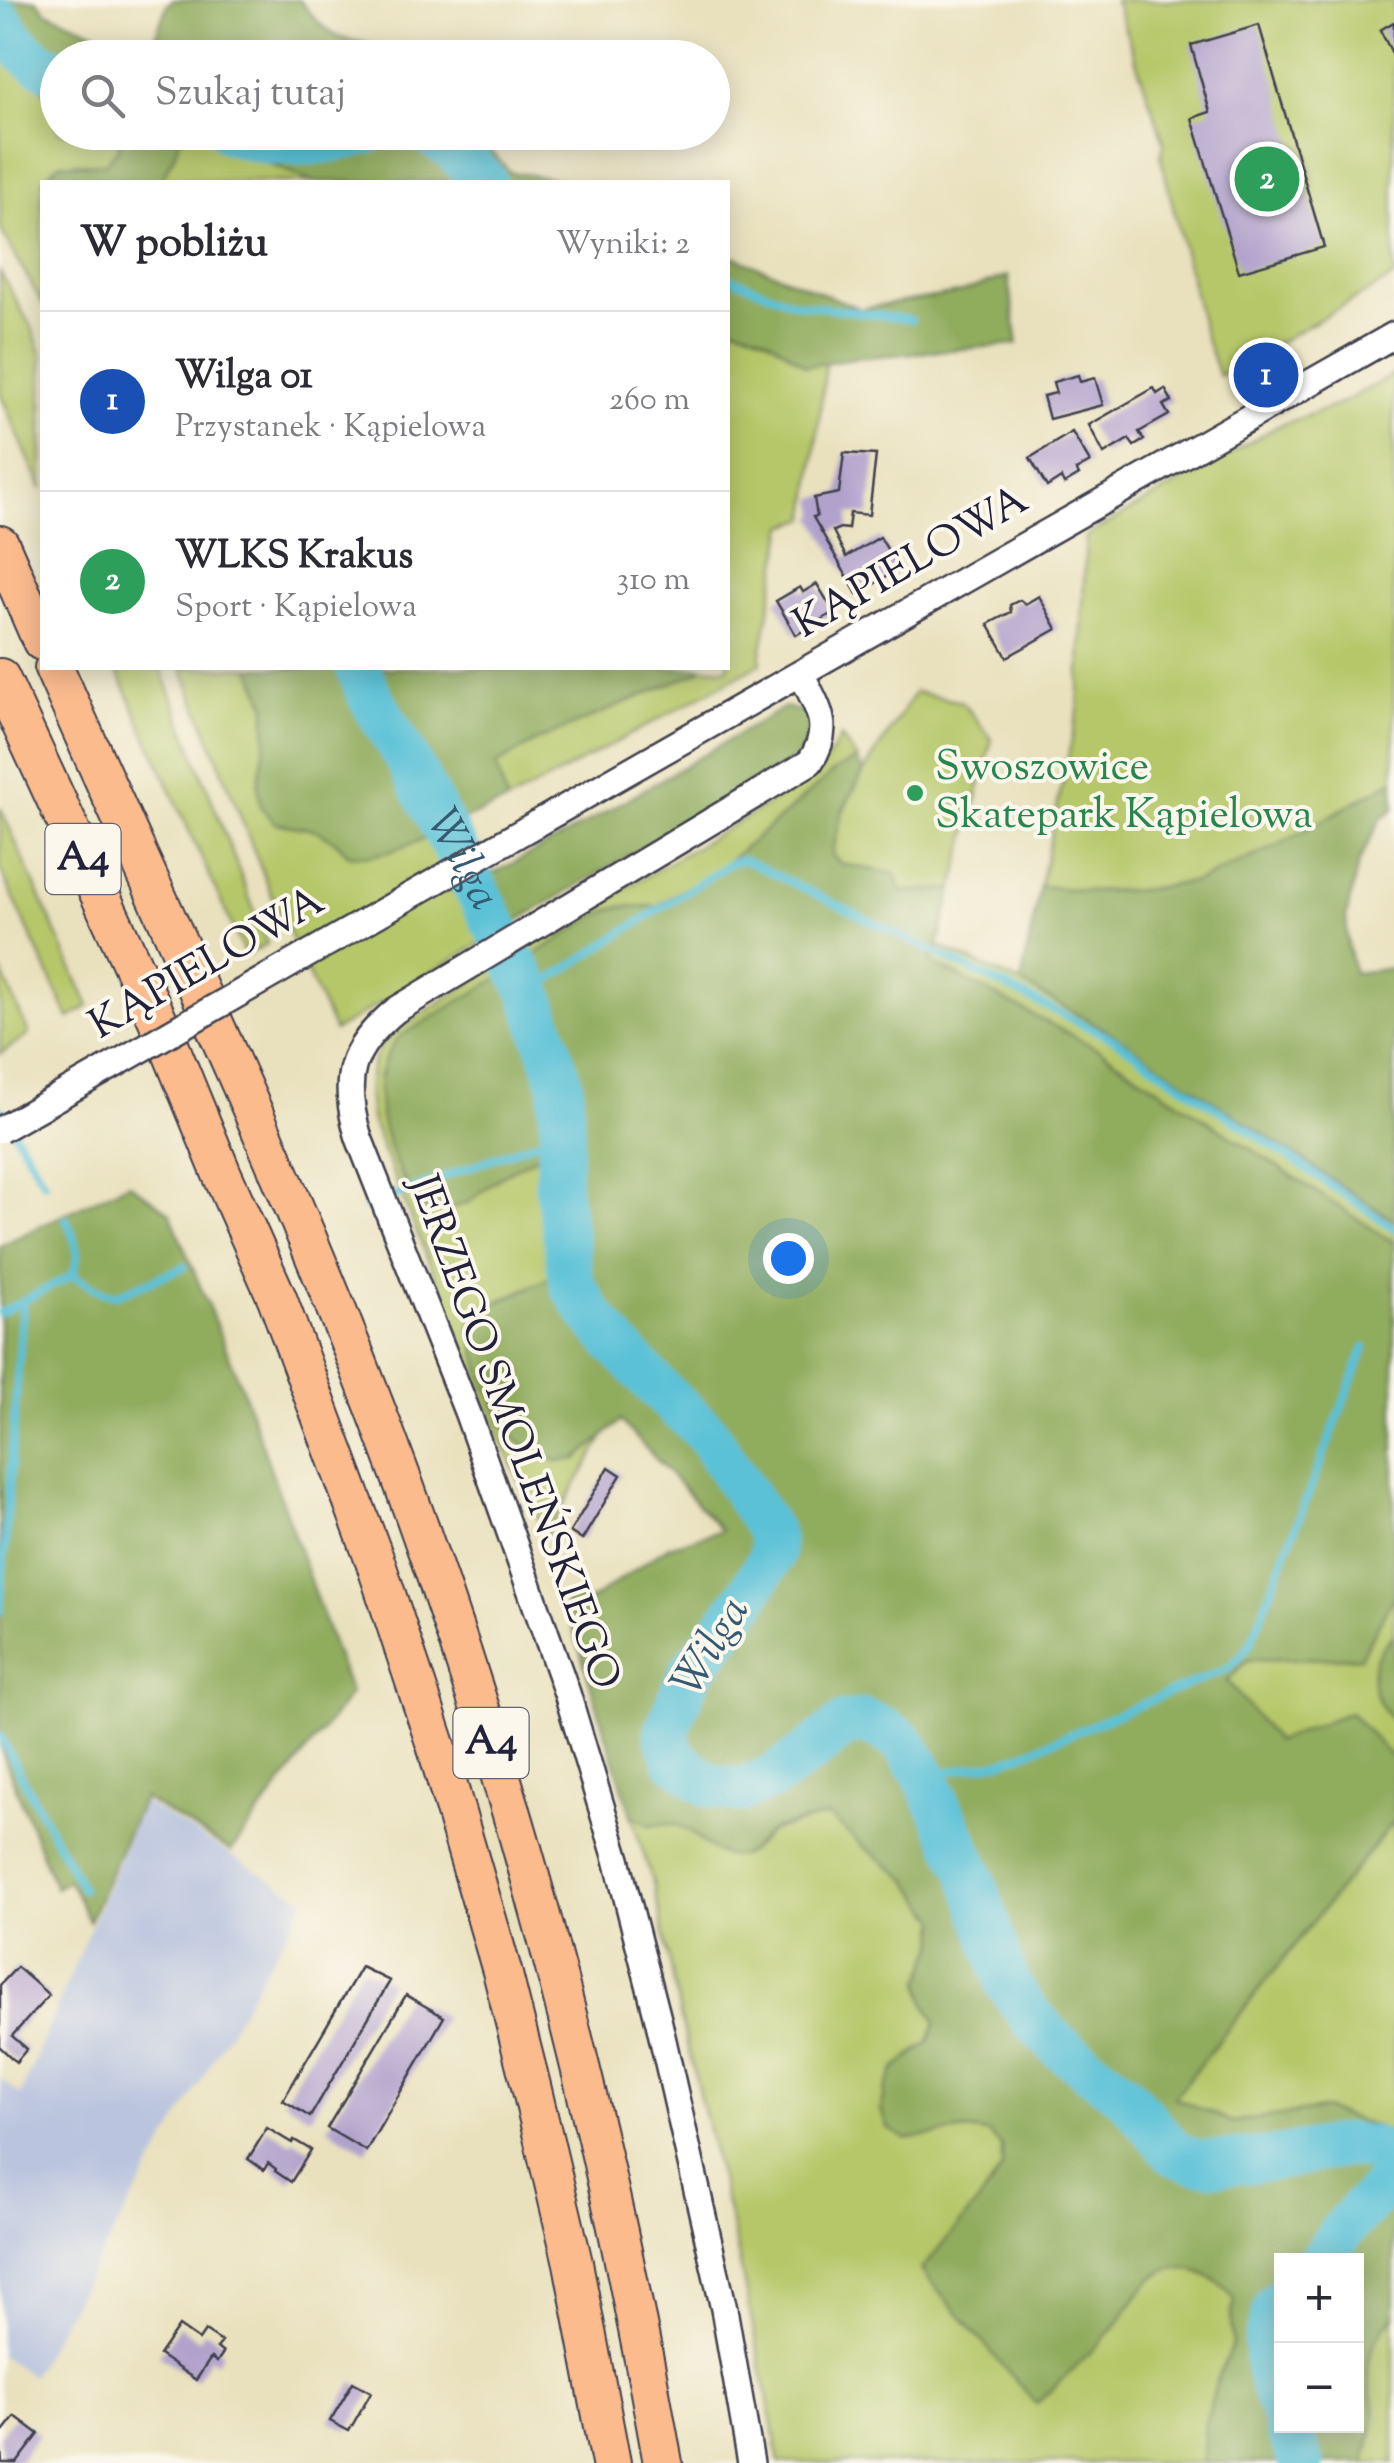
<!DOCTYPE html>
<html lang="pl">
<head>
<meta charset="utf-8">
<style>
  :root { --surface:#fff; --page:#f7f7f7; --text:#2b2b33; --muted:#7c7c81; --line:#e1e1e2; --accent:#b45309 }
  body { margin:0; font-family:"Sorts Mill Goudy",serif; background:var(--page); color:var(--text) }
  .controls { position:absolute; right:30px; bottom:30px; display:grid; overflow:hidden; border-radius:0px; box-shadow:0 5px 25px #0003 }
  .controls button { width:90px; height:90px; display:grid; place-items:center; padding:0; border:0; border-bottom:2px solid var(--line); background:var(--surface); color:var(--text); font:50px sans-serif }
  .you { position:absolute; left:788px; top:1258px; width:35px; height:35px; margin:-25px; border:8px solid #fff; border-radius:50%; background:#1a73e8; box-shadow:0 0 0 15px #1a73e833 }
  .badge { display:grid; place-items:center; width:65px; height:65px; border-radius:50%; background:var(--accent); color:#fff; font-size:32px; font-weight:700 }
  .pin { position:absolute; translate:-50% -50%; border:5px solid #fff; box-shadow:0 2px 10px #0006 }
  .list { margin:0; padding:0; list-style:none }
  h2 { display:flex; justify-content:space-between; align-items:center; height:130px; margin:0; padding:0 40px; font-size:42px }
  h2 small { font-size:32px; font-weight:400; color:var(--muted) }
  .list li { display:grid; grid-template-columns:65px 1fr auto; gap:30px; align-items:center; box-sizing:border-box; height:180px; padding:0 40px; border-top:2px solid var(--line) }
  .list b { display:block; font-size:38px; white-space:nowrap }
  .list p { margin:0; font-size:32px; white-space:nowrap; color:var(--muted) }
  .list em { font-size:32px; font-style:normal; color:var(--muted) }
  .icon { flex:none; width:55px; height:55px; fill:none; stroke:currentColor; stroke-width:2; stroke-linecap:round; stroke-linejoin:round }
  .map { position:relative; flex:none; width:1394px; height:2463px; overflow:hidden }
  .search { position:absolute; background:var(--surface); box-shadow:0 5px 25px #0003; left:40px; top:40px; width:690px; height:110px; display:flex; align-items:center; gap:25px; box-sizing:border-box; padding:0 35px; border-radius:55px; color:var(--muted); font-size:38px }
  .panel { position:absolute; background:var(--surface); box-shadow:0 5px 25px #0003; left:40px; top:180px; width:690px; height:490px; border-radius:0px }
  .map>svg:first-child { display:block }
  .industrial { fill:#bac4de }
  .green { fill:#b6c769; stroke:#6c7452; stroke-width:2.5 }
  .forest { fill:#90ac5d; stroke:#59674c; stroke-width:2.5; fill-rule:evenodd }
  .lines { fill:none; stroke-linecap:round; stroke-linejoin:round }
  .stream { stroke:#5ac1d7; stroke-width:8 }
  .river { stroke:#5ac1d7; stroke-width:45 }
  .building { fill:#b1a2cc }
  .minor-casing { stroke:#403f4e; stroke-width:30 }
  .highway-casing { stroke:#403f4e; stroke-width:42 }
  .minor { stroke:#fff; stroke-width:25 }
  .highway { stroke:#fbbb8d; stroke-width:38 }
  .minor-bridge-casing { stroke:#403f4e; stroke-width:30; stroke-linecap:butt }
  .minor-bridge { stroke:#fff; stroke-width:25 }
  .leisure-dot { fill:#2e9e5b; stroke:#fbf7ec; stroke-width:4 }
  .labels { text-anchor:middle; dominant-baseline:central; stroke-width:8; stroke-linejoin:round; paint-order:stroke }
  .shield { fill:#fbf7ec; stroke:#636270; stroke-width:2.5 }
  .shield-label { font-size:40px; font-weight:bold; fill:#22223b }
  .street-label { font-size:42px; fill:#22223b; stroke:#fbf7ec }
  .leisure-label { font-size:42px; fill:#27864d; stroke:#fbf7ec; text-anchor:start }
  .water-label { font-size:45px; font-style:italic; fill:#365a72; stroke:#fbf7ec }
</style>
</head>
<body>
<div class="map">
<svg width="1394" height="2463" viewBox="0 0 1394 2463">
  <rect width="100%" height="100%" fill="#fbf7ec"/>
  <filter id="ink" filterUnits="userSpaceOnUse"><feTurbulence type="fractalNoise" baseFrequency=".01" numOctaves="2"/><feDisplacementMap in="SourceGraphic" scale="20" xChannelSelector="R" yChannelSelector="G"/><feConvolveMatrix kernelMatrix="1 2 1 2 8 2 1 2 1" color-interpolation-filters="sRGB"/></filter>
  <filter id="wash" filterUnits="userSpaceOnUse"><feTurbulence type="fractalNoise" baseFrequency=".0048" numOctaves="4" result="noise"/><feDisplacementMap in="SourceGraphic" scale="40" xChannelSelector="R" yChannelSelector="G"/><feGaussianBlur stdDeviation="2.25" result="paint"/><feColorMatrix in="noise" values="0 0 0 0 0 0 0 0 0 0 0 0 0 0 0 0 0 1.4 0 .05"/><feComposite in="paint" operator="in"/></filter>
  <g filter="url(#wash)">
    <rect width="100%" height="100%" fill="#e9e1bd"/>
    <!-- industrial -->
    <path class="industrial" d="M143,1802L305,1900L31,2376L0,2355V2078L20,2095Z"/>
    <!-- green -->
    <path class="green" d="M1115,0H1394V277L1219,376L1204,334L1161,158L1164,142Z
      M10,41C29,61 35,87 57,104L58,132L116,133L120,147L105,164L60,163L44,179L42,200V303L0,228V45Z
      M182,132L207,133L259,159L313,182H160L173,158Z
      M0,272L33,330L42,356V490L0,393Z
      M728,326C760,330 781,346 806,366L826,363L807,518L785,526L761,654V663L507,802L496,765L536,741L700,671V668H728Z
      M1394,374V780L1277,846L1198,881L1141,890L1089,891L1040,886L1078,711L1086,536L1278,426L1338,405Z
      M116,668H161L267,944L245,955Z
      M182,668H251L266,705V741L258,785L275,823L316,830L335,841L349,855C382,856 408,845 438,834L490,937L334,1031L271,894Z
      M915,692L962,702L992,739L953,889L900,892L896,874L841,864L832,855L842,813L863,773Z
      M841,737L857,759L834,771L784,815L715,872L676,894L658,906L617,907L595,916L500,977L380,1074C377,1115 387,1143 403,1181L467,1203L500,1177L551,1148L554,1276L475,1312V1348L481,1373L504,1427L519,1441L556,1461L577,1459L606,1433L546,1535L508,1456L372,1123C367,1098 366,1065 383,1043C387,1037 396,1031 402,1026L578,916L816,776Z
      M0,807L89,1006L69,1018L0,869Z
      M938,946L1021,983L1116,1036L1394,1221V1243L1100,1050L930,962Z
      M0,968L29,1034L0,1054Z
      M1394,1596V1635L1386,1642L1385,1712L1394,1723V1760L1350,1712L1276,1742L1227,1681L1247,1660L1360,1657Z
      M631,1815L649,1825L669,1821L688,1829L703,1843L756,1846L769,1832L829,1815L907,1879L938,1920L936,1942L921,1981L925,2003L936,2022L929,2042L911,2055L886,2089L881,2110L889,2129L967,2130L987,2133L1002,2146V2168L978,2205L1113,2329C1132,2301 1158,2254 1198,2271C1215,2279 1224,2285 1235,2300L1231,2318L1233,2343L1217,2380L1205,2425L1203,2463H779L773,2425L736,2245L680,2015L654,1886Z
      M1394,1820V2133L1324,2109L1232,2122L1173,2098Z
      M1394,2316V2463H1365C1368,2447 1373,2431 1374,2415C1375,2400 1369,2388 1368,2374C1366,2352 1380,2332 1394,2316Z"/>
    <!-- forest -->
    <path class="forest" d="M0,0H36L47,12L126,45L153,44L167,5L172,0H299L320,24L338,37L381,47L388,57L58,58L57,104C35,87 29,61 10,41L0,45Z
      M116,133H182L173,158L160,182H43L44,179L60,163L83,165L105,163L120,147Z
      M207,133H474L510,172L577,182H313L259,159Z
      M728,254L860,309L959,293L1008,276L1018,344L856,358L806,366C780,346 761,330 728,326Z
      M251,668H700V671L536,741L496,765L507,802L454,823L438,834L389,852L369,856L349,855L335,841L316,830L275,823L261,807L258,785L266,741V705Z
      M785,707L807,713L810,730L800,755L490,937L466,888L568,834Z
      M857,759L863,773L842,811L832,855L841,864L896,874L901,892L953,889L938,946L931,962L1100,1050L1394,1243V1596L1360,1657L1247,1660L1227,1681L1276,1741L1350,1712L1394,1760V1820L1174,2097L1232,2122L1324,2109L1394,2133V2316C1380,2332 1366,2352 1368,2374C1369,2388 1375,2400 1374,2415C1373,2431 1368,2447 1365,2463H1203L1205,2425L1217,2380L1233,2343L1231,2318L1235,2300C1225,2285 1216,2279 1199,2272C1153,2252 1135,2305 1110,2332C1087,2357 1061,2380 1036,2404L921,2270L991,2187L1002,2168V2146L987,2133L967,2130L906,2139L889,2129L881,2110L886,2089L895,2069L929,2042L936,2022L925,2003L921,1981L936,1942L938,1920L907,1879L859,1843L829,1816C813,1819 779,1825 767,1834C757,1842 750,1856 736,1856C698,1858 701,1815 649,1825L631,1815L564,1599L591,1600L669,1546L721,1530L621,1421L577,1459L556,1461L519,1441L504,1427L481,1373L471,1329L474,1313L554,1276L551,1148L500,1177L467,1203L448,1210L421,1209C391,1162 356,1086 399,1037L500,977L595,916L617,907L658,906L676,894L715,872L784,815L834,771ZM1282,2260H1356V2426H1282Z
      M1394,780V809L1381,818L1358,864L1346,918L1348,946L1354,973L1394,968V1221L1116,1036L1021,983L1040,886L1089,891L1141,890L1198,881L1277,846Z
      M129,1183L170,1213L242,1388L350,1694L231,1851L143,1798L89,1921L69,1881L55,1888L0,1747V1246Z
      M1394,1635V1723C1368,1693 1362,1664 1394,1635Z"/>
    <g class="lines">
      <!-- stream -->
      <path class="stream" d="M728,277L794,303L911,320
        M531,992L732,862L745,860L1117,1041L1394,1228
        M0,1109L44,1182
        M366,1207L562,1132
        M73,1275L102,1292L117,1295L184,1267
        M0,1313L23,1301
        M0,1611L23,1301L73,1275C81,1251 76,1242 66,1219
        M0,1736L82,1889
        M925,1776L1005,1761L1229,1668L1250,1645L1365,1347
        M1378,2194L1394,2201"/>
      <!-- river -->
      <g class="river">
        <path d="M0,20C15,44 30,62 58,71"/>
        <path d="M231,132C276,149 321,145 367,132"/>
        <path d="M427,132L454,149L485,182"/>
        <path id="s1" d="M358,668L370,696L407,759L531,992L561,1085L562,1132L557,1185L572,1284L591,1314L617,1345L669,1399L706,1432L771,1534L772,1555L746,1599L692,1671L677,1704L666,1734L675,1759L709,1785L739,1791L774,1777L812,1751L845,1724L863,1721L883,1729L904,1743L925,1776L971,1873L1008,1984L1031,2017L1059,2046L1126,2096L1175,2154L1198,2162L1218,2163L1273,2159L1348,2145L1372,2148L1381,2152L1392,2169L1390,2181L1349,2222L1321,2260"/>
        <path d="M1282,2299L1277,2303L1266,2344L1268,2373L1282,2413"/>
        <path d="M1286,2426L1302,2463"/>
      </g>
    </g>
    <g id="blocks">
      <!-- building -->
      <path class="building" d="M1394,22V57L1380,30Z
        M1259,25L1324,247L1239,272L1192,118L1210,112L1191,45Z
        M1078,375L1080,382L1095,378L1103,405L1049,419L1043,396L1056,393L1053,382Z
        M1154,388L1157,394L1165,389L1172,401L1163,405L1169,415L1139,432L1144,440L1134,446L1129,439L1104,454L1089,425Z
        M1072,432L1090,462L1076,470L1079,475L1064,484L1061,478L1047,487L1030,458Z
        M844,453L876,455L869,515L850,513L848,529L840,528L833,531L846,557L880,537L899,569L857,594L813,517L817,516L814,498L839,493Z
        M817,584L834,612L796,635L776,601L800,587L803,592Z
        M1039,596L1057,629L1007,657L988,624L1011,612L1010,605L1020,600L1025,604Z
        M609,1467L621,1475L582,1540L570,1532Z
        M17,1967L49,1995L12,2036L27,2049L16,2062L0,2047V1985Z
        M361,1967L390,1981L310,2117L283,2100Z
        M406,1995L444,2017L366,2151L327,2128Z
        M267,2128L292,2143L294,2140L311,2150L291,2182L275,2171L276,2169L268,2163L264,2170L248,2159Z
        M179,2326L199,2340L205,2331L222,2342L217,2348L223,2353L217,2362L211,2358L196,2380L159,2355Z
        M353,2382L371,2392L349,2431L330,2421Z
        M15,2416L39,2434L17,2463H2L0,2435Z"/>
    </g>
  </g>
  <g filter="url(#ink)">
    <use href="#blocks" fill-opacity="0" stroke="#403f4e" stroke-width="2.5"/>
    <g class="lines">
      <defs>
        <path id="minor" d="M557,812L1394,335
          M751,2463L724,2309L659,2023L617,1859L567,1693L468,1414L359,1138C341,1079 349,1049 396,1010L810,762C834,726 817,708 801,673"/>
        <path id="highway" d="M0,545L42,641
          M54,668C148,880 248,1091 335,1306C486,1678 594,2068 663,2463
          M0,678L167,1040L221,1172L277,1298L375,1561L437,1748L502,1971L531,2086L573,2263L611,2463"/>
      </defs>
      <!-- minor casing -->
      <use href="#minor" class="minor-casing"/>
      <!-- highway casing -->
      <use href="#highway" class="highway-casing"/>
      <!-- minor -->
      <use href="#minor" class="minor"/>
      <!-- highway -->
      <use href="#highway" class="highway"/>
      <defs>
        <path id="minor-bridge" d="M0,1130L557,812"/>
      </defs>
      <!-- minor-bridge casing -->
      <use href="#minor-bridge" class="minor-bridge-casing"/>
      <!-- minor-bridge -->
      <use href="#minor-bridge" class="minor-bridge"/>
    </g>
  </g>
  <!-- markers -->
  <circle class="leisure-dot" cx="915" cy="793" r="10"/>
  <g class="labels">
    <!-- shield labels -->
    <g class="shield">
      <rect x="45.5" y="824" width="75" height="70" rx="8"/>
      <rect x="453.5" y="1708" width="75" height="70" rx="8"/>
    </g>
    <g class="shield-label">
      <text x="83" y="859">A4</text>
      <text x="491" y="1743">A4</text>
    </g>
    <!-- street labels -->
    <g class="street-label">
      <text transform="translate(912 564) rotate(-30)">KĄPIELOWA</text>
      <text transform="translate(208 965) rotate(-30)">KĄPIELOWA</text>
      <text transform="translate(512 1433) rotate(70)">JERZEGO SMOLEŃSKIEGO</text>
    </g>
    <!-- leisure labels -->
    <g class="leisure-label">
      <text x="935" y="769">Swoszowice<tspan x="935" dy="48">Skatepark Kąpielowa</tspan></text>
    </g>
    <!-- water labels -->
    <g class="water-label">
      <text stroke="none"><textPath href="#s1" startOffset="218">Wilga</textPath></text>
      <text transform="translate(713 1648) rotate(-59)">Wilga</text>
    </g>
  </g>
</svg>
<div class="controls">
<button>+</button>
<button>−</button>
</div>
<div class="you"></div>
<div class="pin badge" style="left:1266px;top:375px;background:#1a4fb4">1</div>
<div class="pin badge" style="left:1267px;top:179px;background:#2e9e5b">2</div>
<div class="search"><svg class="icon" aria-label="search" viewBox="0 0 24 24"><circle cx="10" cy="10" r="6"/><path d="M15 15l6 6"/></svg>Szukaj tutaj</div>
<section class="panel">
<h2>W pobliżu<small>Wyniki: 2</small></h2>
<ul class="list">
<li><span class="badge" style="background:#1a4fb4">1</span><div><b>Wilga 01</b><p>Przystanek · Kąpielowa</p></div><em>260 m</em></li>
<li><span class="badge" style="background:#2e9e5b">2</span><div><b>WLKS Krakus</b><p>Sport · Kąpielowa</p></div><em>310 m</em></li>
</ul>
</section>
</div>
</body>
</html>
